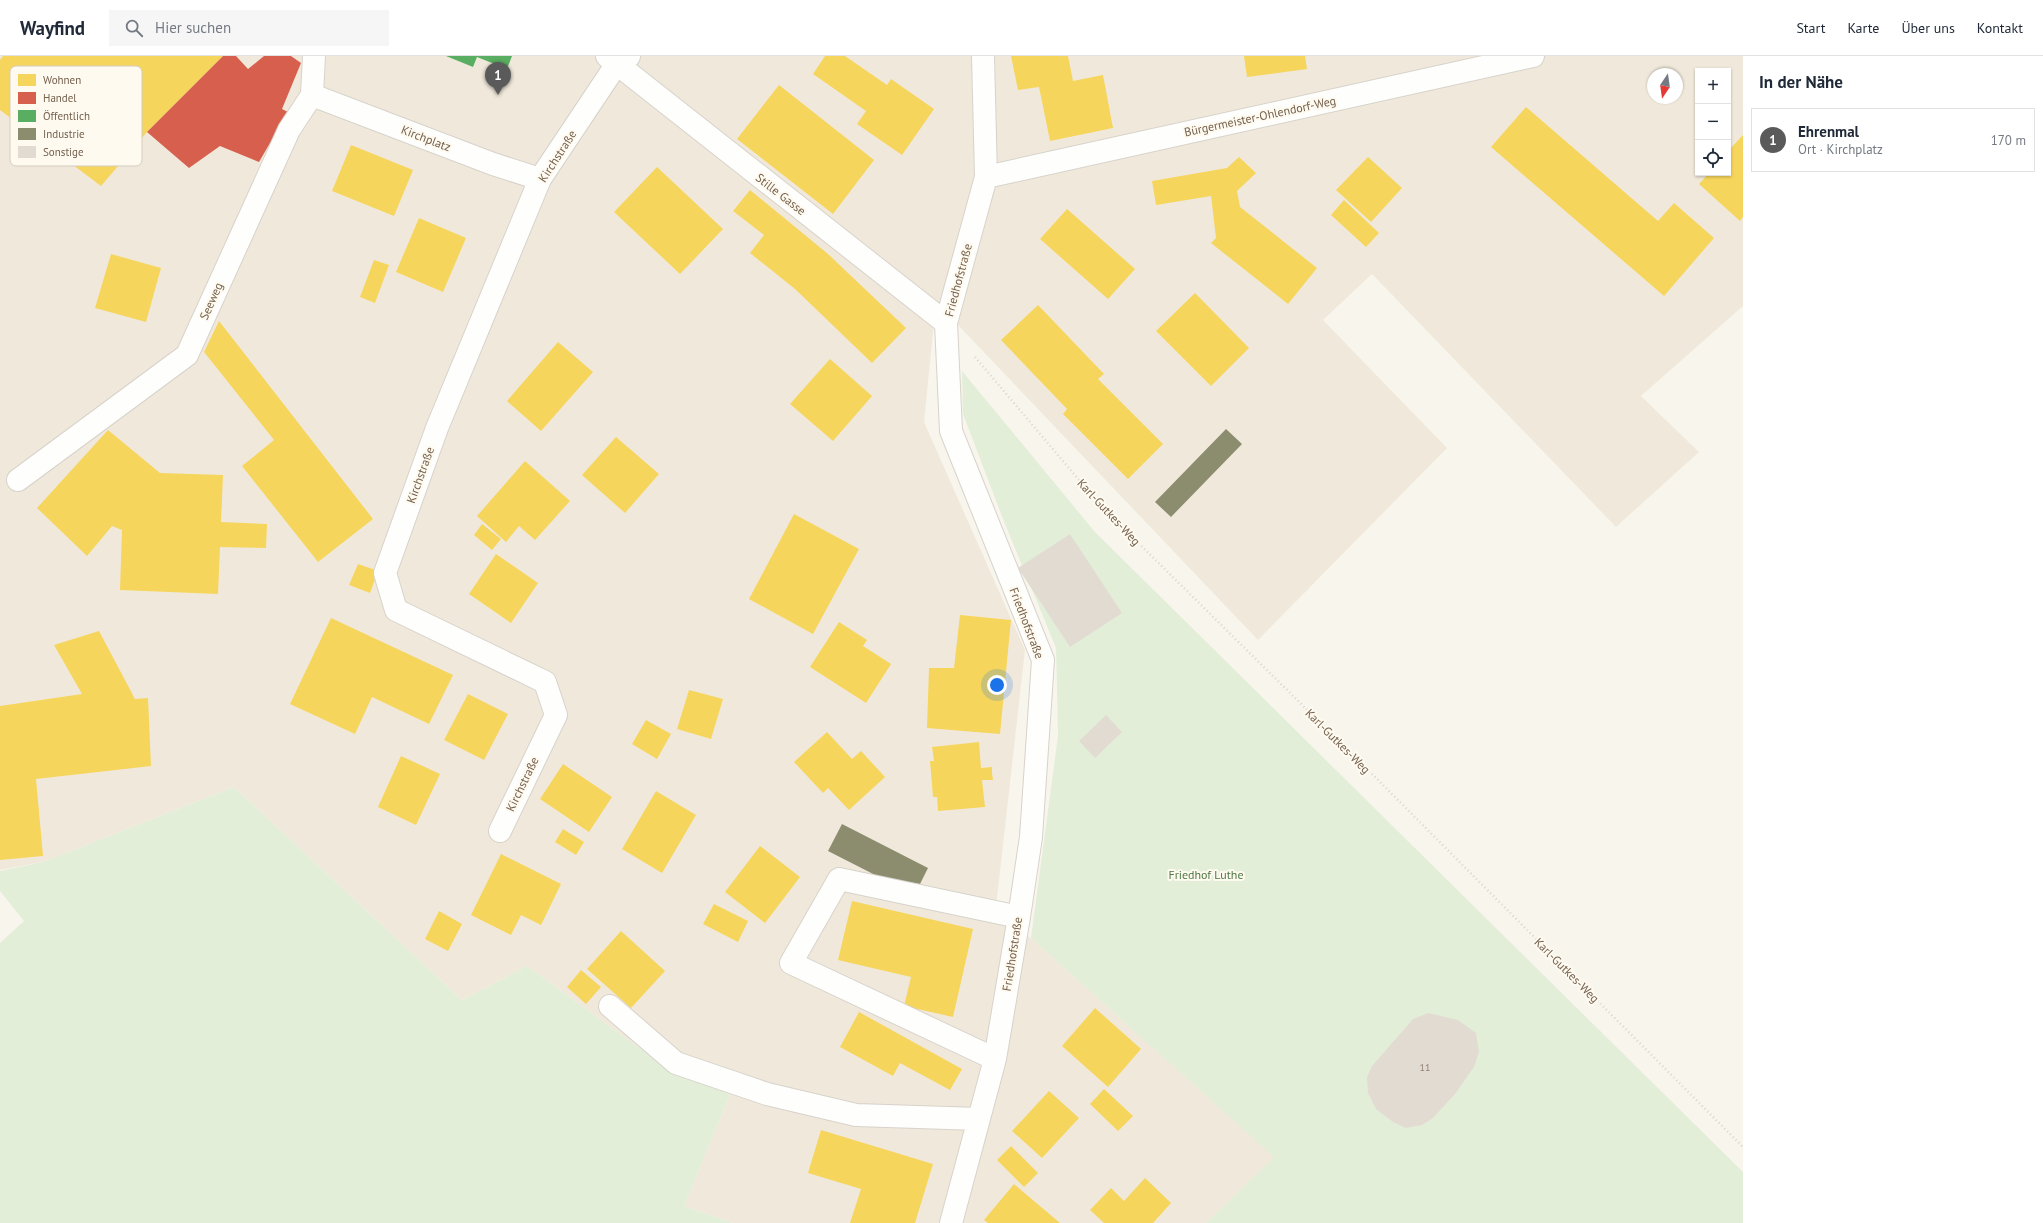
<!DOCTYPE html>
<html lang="de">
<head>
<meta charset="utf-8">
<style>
  :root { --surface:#fff; --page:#f6f6f7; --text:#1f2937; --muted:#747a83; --line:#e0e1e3; --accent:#5a5a5b }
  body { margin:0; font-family:"PT Sans",sans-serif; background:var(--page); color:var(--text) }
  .controls { position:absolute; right:12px; top:12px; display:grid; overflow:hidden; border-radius:0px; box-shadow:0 1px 3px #0004 }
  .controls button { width:36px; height:36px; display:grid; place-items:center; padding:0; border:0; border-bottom:1px solid var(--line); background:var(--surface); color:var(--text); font:20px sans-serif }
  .compass { position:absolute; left:1647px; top:12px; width:36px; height:36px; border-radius:50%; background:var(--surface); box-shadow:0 1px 3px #0004; rotate:193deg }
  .you { position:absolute; left:997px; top:629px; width:14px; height:14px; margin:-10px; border:3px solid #fff; border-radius:50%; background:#1a73e8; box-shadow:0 0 0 6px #1a73e833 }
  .badge { display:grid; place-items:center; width:26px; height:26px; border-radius:50%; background:var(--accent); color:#fff; font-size:13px; font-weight:700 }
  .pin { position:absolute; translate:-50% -33px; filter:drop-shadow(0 1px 2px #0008) }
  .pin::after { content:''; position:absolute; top:21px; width:14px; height:12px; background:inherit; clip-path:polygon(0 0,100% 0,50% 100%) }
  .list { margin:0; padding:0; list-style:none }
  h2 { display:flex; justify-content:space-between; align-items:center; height:52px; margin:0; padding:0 16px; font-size:17px }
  h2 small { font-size:13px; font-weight:400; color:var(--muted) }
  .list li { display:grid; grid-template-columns:26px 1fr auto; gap:12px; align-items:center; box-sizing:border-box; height:64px; margin:0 8px 8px; padding:0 8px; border:1px solid var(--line); border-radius:0px }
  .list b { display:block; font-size:15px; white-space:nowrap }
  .list p { margin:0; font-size:13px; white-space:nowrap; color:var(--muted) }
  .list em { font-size:13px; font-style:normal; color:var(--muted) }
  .icon { flex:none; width:22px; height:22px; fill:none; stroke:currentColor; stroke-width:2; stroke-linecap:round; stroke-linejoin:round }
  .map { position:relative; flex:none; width:1743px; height:1167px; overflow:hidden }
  header { display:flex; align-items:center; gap:24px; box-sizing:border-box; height:56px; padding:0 20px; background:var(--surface); border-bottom:1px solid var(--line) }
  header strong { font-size:19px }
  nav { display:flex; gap:22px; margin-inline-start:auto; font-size:14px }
  .search { width:280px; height:36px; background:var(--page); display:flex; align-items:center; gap:10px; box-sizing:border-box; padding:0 14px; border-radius:0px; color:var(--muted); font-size:15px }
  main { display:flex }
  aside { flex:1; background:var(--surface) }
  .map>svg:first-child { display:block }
  .residential { fill:#f0e9db; fill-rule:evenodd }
  .green { fill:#e3eed9 }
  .homes { fill:#f6d55c }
  .shops { fill:#d6604d }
  .public { fill:#5aae61 }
  .industry { fill:#8c8c6e }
  .building { fill:#e2dbd2 }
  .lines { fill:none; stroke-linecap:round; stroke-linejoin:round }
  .minor-casing { stroke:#d7d2cb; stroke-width:24 }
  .path { stroke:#dad5cf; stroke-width:2.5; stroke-dasharray:1 3; stroke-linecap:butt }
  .minor { stroke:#fefefc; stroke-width:22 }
  .labels { text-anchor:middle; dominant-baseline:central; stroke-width:4; stroke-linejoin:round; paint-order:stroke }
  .number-label { font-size:10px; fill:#928272 }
  .street-label { font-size:12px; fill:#75614e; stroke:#fefaf0 }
  .park-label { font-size:12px; fill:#4f7a46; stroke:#fefaf0 }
  .key { fill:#fefaf0; stroke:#d5ccbf; stroke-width:1 }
  .key-label { font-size:11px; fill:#75614e }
</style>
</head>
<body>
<header>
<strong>Wayfind</strong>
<div class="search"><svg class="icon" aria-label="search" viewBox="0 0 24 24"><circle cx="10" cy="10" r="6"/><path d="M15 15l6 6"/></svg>Hier suchen</div>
<nav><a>Start</a><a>Karte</a><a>Über uns</a><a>Kontakt</a></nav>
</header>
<main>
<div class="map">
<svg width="1743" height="1167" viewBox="0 0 1743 1167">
  <rect width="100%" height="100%" fill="#f8f5ed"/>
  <!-- residential -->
  <path class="residential" d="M0,0H1743V250L1641,340L1699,396L1616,471L1372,218L1323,264L1447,392L1258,584L936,246L924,366L1025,594L995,860L1031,882L1275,1101L1206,1167H733L684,1150L730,1039L638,991L527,910L462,944L234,731L43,806L0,814ZM1698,15H1728V117H1698ZM1653,18H1677V42H1653Z"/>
  <!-- green -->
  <path class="green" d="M962,315L1095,476L1743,1116V1167H1206L1274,1101L1031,882L1058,680L1056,592L1003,463L963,358Z
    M234,731L462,944L527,910L638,991L730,1039L684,1150L733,1167H0V887L24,865L0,835V815L43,806Z"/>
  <!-- homes -->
  <path class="homes" d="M3,0H223L147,76L101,130L0,54V4Z
    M825,0H845L887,29L891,23L934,53L902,99L857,68L866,55L813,18Z
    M1011,0H1068L1073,25L1103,19L1113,72L1050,85L1039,31L1018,34Z
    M1244,0H1305L1307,13L1247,21Z
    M779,29L874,104L833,158L737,83Z
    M1526,51L1658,165L1674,147L1714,182L1664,240L1491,91Z
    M1743,79V161L1740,165L1699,128L1709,117H1728V95Z
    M351,89L413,114L394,160L332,135Z
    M1239,101L1256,117L1237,135L1240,151L1317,212L1288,248L1211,187L1216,182L1211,140L1156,149L1152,125L1227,112Z
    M1368,101L1402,132L1371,166L1336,134Z
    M657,111L723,173L680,218L614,156Z
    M750,134L828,198L906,272L872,307L795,233L750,197L764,179L733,155Z
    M1344,144L1379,177L1366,191L1331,159Z
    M1067,153L1135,213L1108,243L1040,183Z
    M419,162L466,182L443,236L396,216Z
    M111,198L161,212L146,266L95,252Z
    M374,204L389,209L375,247L360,241Z
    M1195,237L1249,292L1211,330L1156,275Z
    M1038,249L1104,318L1098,323L1163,388L1128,423L1063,358L1067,353L1001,284Z
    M219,265L373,463L318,506L242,410L274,384L204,296Z
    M558,286L593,316L541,375L507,345Z
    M830,303L872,340L833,385L790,348Z
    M108,374L160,417L223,419L221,466L267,468L266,492L220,491L218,538L120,534L122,474L112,470L87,500L37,452Z
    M616,381L659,418L625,457L582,419Z
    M525,405L570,445L535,484L519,470L506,486L477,460Z
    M794,458L859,493L813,578L749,543Z
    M482,468L501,483L492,494L474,479Z
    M496,498L538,527L511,567L469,538Z
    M358,508L378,515L370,537L349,529Z
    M960,559L1011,564L1000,678L927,672L929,612H954Z
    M331,562L453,619L429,668L372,641L355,678L290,648Z
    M839,566L867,584L863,590L891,608L866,647L810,611Z
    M99,575L135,643L148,642L151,710L36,723L43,800L0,804V650L82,638L54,589Z
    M689,634L723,643L711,683L677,673Z
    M468,638L508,658L484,704L444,684Z
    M646,664L671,678L657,703L632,688Z
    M827,676L852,703L861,695L885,721L849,754L828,732L823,737L794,706Z
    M979,686L981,712L992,711V717L993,724H982L985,751L938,755L937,741H933L930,705H934L932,691Z
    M401,700L440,718L416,769L378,751Z
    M563,708L612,741L589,776L540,743Z
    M656,735L696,759L662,817L622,793Z
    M563,773L584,786L576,799L555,786Z
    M760,790L800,821L765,867L725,836Z
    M501,798L561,828L541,869L521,859L511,879L471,859Z
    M852,845L973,873L953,961L904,950L911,921L838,904Z
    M714,848L748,865L738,886L703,868Z
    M439,855L462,868L448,895L425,883Z
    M621,875L665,915L631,952L587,913Z
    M581,914L601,931L586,948L567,931Z
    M1095,952L1141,993L1108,1031L1062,990Z
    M859,956L962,1013L950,1034L900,1007L893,1020L840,991Z
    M1104,1033L1133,1060L1118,1075L1090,1048Z
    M1049,1035L1079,1062L1042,1102L1012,1075Z
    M821,1074L933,1108L915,1167H850L861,1133L808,1117Z
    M1011,1090L1038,1117L1024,1131L997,1104Z
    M1145,1122L1171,1147L1153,1167H1104L1090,1154L1111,1132L1124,1145Z
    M1014,1128L1060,1167H988L984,1164Z"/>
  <!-- shops -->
  <path class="shops" d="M223,0H236L248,13L264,0H291L301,7L282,53L288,56L259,106L220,90L189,112L147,76Z"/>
  <!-- public -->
  <path class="public" d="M446,0H512L507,13L477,1L473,11Z"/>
  <!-- industry -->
  <path class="industry" d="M1226,373L1242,388L1171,461L1155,446Z
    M842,768L928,812L920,828L881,822L828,795Z"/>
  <!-- building -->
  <path class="building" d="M1070,478L1122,557L1070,591L1018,512Z
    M1106,659L1122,676L1095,702L1079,685Z
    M1428,957L1458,964L1476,977L1479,996L1474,1011L1455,1038L1433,1062L1422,1069L1406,1072L1393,1066L1376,1053L1368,1037L1367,1021L1372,1010L1413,963Z"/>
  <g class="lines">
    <defs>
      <path id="minor" d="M607,0L946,267
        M312,39L493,108L540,123
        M986,121L1533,0
        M18,424L187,299L289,74L312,39L314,0
        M500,775L556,659L545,626L396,554L385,517L437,372L540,123L616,9L629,0
        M610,950L676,1007L767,1038L856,1059L979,1063
        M995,1003L791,907L839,823L1019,861
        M951,1167L995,1003L1019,861L1031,781L1043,604L951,375L946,267L986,121L983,0"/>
    </defs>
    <!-- minor casing -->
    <use href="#minor" class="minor-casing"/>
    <!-- path -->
    <path class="path" d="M975,301L1101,450L1376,722L1743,1091"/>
    <!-- minor -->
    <use href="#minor" class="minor"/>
  </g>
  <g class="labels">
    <!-- number labels -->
    <g class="number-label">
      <text x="1425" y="1011">11</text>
    </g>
    <!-- street labels -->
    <g class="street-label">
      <text transform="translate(1260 60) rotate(-12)">Bürgermeister-Ohlendorf-Weg</text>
      <text transform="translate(426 82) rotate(21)">Kirchplatz</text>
      <text transform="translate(557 100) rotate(-57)">Kirchstraße</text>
      <text transform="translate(781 138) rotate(38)">Stille Gasse</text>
      <text transform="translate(958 224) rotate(-75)">Friedhofstraße</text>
      <text transform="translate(211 245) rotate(-66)">Seeweg</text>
      <text transform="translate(420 419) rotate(-70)">Kirchstraße</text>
      <text transform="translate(1109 456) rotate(47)">Karl-Gutkes-Weg</text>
      <text transform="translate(1027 567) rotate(69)">Friedhofstraße</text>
      <text transform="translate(1338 685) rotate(45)">Karl-Gutkes-Weg</text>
      <text transform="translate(522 728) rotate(-64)">Kirchstraße</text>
      <text transform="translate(1012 898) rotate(-81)">Friedhofstraße</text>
      <text transform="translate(1567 914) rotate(45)">Karl-Gutkes-Weg</text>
    </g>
    <!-- park labels -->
    <g class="park-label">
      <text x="1206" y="818">Friedhof Luthe</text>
    </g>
  </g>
  <!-- legend -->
  <rect x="10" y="10" width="132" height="100" rx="6" class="key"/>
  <rect x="18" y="18" width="18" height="12" fill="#f6d55c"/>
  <rect x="18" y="36" width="18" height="12" fill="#d6604d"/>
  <rect x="18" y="54" width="18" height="12" fill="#5aae61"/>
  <rect x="18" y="72" width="18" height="12" fill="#8c8c6e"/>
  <rect x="18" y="90" width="18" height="12" fill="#e2dbd2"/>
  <g class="key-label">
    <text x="43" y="28">Wohnen</text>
    <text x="43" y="46">Handel</text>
    <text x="43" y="64">Öffentlich</text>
    <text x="43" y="82">Industrie</text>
    <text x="43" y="100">Sonstige</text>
  </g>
</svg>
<div class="controls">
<button>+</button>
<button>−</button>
<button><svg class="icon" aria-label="locate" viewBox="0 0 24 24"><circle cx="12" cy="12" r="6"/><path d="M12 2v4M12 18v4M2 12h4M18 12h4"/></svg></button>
</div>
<svg class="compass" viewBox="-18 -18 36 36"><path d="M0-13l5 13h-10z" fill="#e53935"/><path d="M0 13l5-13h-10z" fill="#747a83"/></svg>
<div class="you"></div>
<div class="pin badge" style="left:498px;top:39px">1</div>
</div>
<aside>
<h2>In der Nähe<small></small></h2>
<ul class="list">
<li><span class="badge">1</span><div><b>Ehrenmal</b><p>Ort · Kirchplatz</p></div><em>170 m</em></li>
</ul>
</aside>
</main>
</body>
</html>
